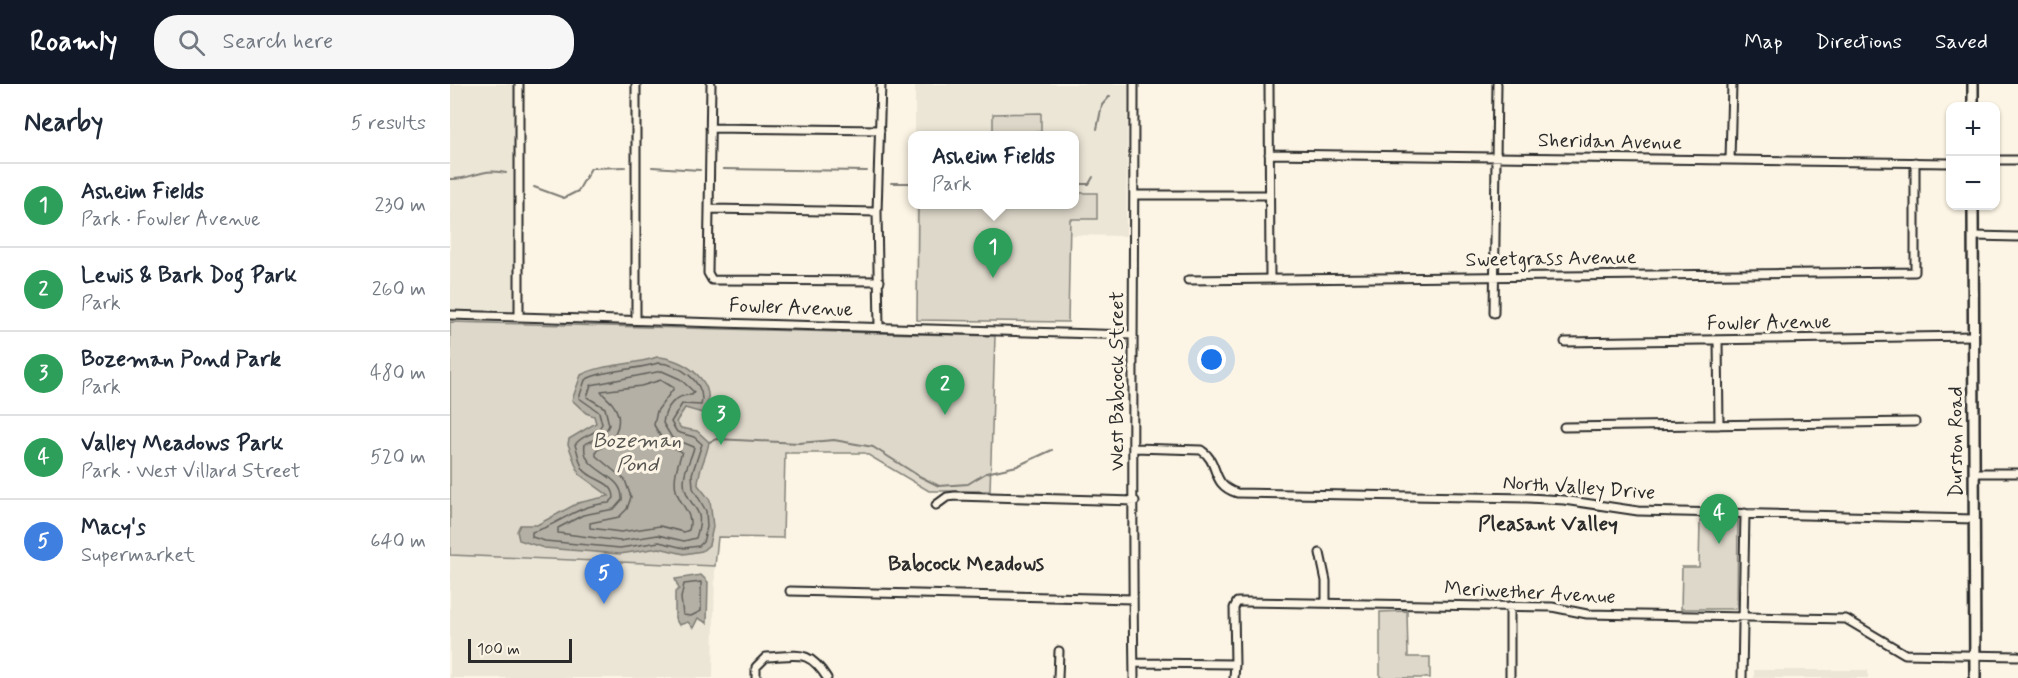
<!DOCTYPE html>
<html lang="en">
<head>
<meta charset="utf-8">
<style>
  :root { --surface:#fff; --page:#f6f6f7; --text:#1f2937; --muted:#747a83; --line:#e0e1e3; --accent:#111827 }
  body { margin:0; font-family:Mynerve,sans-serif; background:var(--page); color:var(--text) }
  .controls { position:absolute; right:18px; top:18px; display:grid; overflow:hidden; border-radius:12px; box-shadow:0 2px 4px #0004 }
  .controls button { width:54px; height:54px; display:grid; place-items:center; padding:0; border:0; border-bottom:2px solid var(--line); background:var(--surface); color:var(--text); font:30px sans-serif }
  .scale { position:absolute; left:18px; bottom:15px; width:104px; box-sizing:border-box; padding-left:6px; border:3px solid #2b2b2b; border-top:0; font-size:16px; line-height:21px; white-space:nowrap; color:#2b2b2b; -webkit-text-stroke:4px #fcf5e5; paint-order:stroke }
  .you { position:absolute; left:762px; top:276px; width:21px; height:21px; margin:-15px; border:4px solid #fff; border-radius:50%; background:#1a73e8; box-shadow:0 0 0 9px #1a73e833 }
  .badge { display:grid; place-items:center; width:39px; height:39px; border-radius:50%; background:var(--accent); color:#fff; font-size:20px; font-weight:700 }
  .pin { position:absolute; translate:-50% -50px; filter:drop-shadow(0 2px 3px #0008) }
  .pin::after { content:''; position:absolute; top:32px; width:21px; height:18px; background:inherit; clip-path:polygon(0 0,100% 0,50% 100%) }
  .popup { position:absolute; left:458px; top:47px; width:171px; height:78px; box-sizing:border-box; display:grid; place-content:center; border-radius:12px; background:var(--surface); filter:drop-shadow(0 2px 4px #0005); font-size:20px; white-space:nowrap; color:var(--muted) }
  .popup b { font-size:22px; color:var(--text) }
  .popup::after { content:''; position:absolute; left:50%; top:100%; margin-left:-12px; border:12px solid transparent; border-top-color:var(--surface) }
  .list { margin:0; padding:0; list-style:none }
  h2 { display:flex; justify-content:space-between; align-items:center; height:78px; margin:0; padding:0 24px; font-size:26px }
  h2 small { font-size:20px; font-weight:400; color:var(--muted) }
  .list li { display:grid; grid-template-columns:39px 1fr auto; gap:18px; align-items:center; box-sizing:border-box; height:84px; padding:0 24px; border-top:2px solid var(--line) }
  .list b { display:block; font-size:22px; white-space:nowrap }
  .list p { margin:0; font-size:20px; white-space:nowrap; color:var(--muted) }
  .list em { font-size:20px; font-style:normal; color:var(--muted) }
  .icon { flex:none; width:33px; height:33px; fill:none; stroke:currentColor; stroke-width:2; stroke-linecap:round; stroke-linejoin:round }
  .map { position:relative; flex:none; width:1568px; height:594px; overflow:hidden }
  header { display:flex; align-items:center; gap:36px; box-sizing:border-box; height:84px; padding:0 30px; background:var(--accent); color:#fff }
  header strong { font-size:28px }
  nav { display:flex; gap:33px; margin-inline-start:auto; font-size:21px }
  .search { width:420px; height:54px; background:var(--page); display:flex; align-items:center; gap:15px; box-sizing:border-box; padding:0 21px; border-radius:24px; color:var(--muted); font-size:22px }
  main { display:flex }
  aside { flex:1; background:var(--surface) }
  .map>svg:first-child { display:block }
  .built { fill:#ece6d7 }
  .green { fill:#ded8ca; stroke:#84827a; stroke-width:1.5 }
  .water { fill:#b4b0a5; stroke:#7d7b74; stroke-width:1.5 }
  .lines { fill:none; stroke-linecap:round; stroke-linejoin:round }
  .shore { stroke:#62605c; stroke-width:1.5 }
  .stream { stroke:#7d7b74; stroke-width:2 }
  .minor-casing { stroke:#2b2b2b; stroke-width:11 }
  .major-casing { stroke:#2b2b2b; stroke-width:14 }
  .minor { stroke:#fcf5e5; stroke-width:7 }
  .major { stroke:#fcf5e5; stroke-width:9 }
  .labels { text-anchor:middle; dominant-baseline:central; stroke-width:6; stroke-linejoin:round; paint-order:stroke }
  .street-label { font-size:20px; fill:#2b2b2b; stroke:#fcf5e5 }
  .water-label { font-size:21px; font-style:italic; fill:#545350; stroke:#fcf5e5 }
  .neighbourhood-label { font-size:21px; font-weight:bold; fill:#2b2b2b; stroke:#fcf5e5 }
</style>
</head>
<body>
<header>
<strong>Roamly</strong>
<div class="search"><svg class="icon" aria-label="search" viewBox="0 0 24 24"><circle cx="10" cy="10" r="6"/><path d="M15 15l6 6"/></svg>Search here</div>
<nav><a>Map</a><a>Directions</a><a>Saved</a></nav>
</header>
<main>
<aside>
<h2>Nearby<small>5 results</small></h2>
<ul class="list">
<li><span class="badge" style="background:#2e9e5b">1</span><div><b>Asheim Fields</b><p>Park · Fowler Avenue</p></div><em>230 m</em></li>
<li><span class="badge" style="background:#2e9e5b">2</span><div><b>Lewis &amp; Bark Dog Park</b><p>Park</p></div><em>260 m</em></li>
<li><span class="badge" style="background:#2e9e5b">3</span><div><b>Bozeman Pond Park</b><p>Park</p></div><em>480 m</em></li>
<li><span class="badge" style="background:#2e9e5b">4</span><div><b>Valley Meadows Park</b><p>Park · West Villard Street</p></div><em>520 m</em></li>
<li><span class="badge" style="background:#3f7fe0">5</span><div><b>Macy's</b><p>Supermarket</p></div><em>640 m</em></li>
</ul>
</aside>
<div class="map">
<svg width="1568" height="594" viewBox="0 0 1568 594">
  <rect width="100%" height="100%" fill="#fcf5e5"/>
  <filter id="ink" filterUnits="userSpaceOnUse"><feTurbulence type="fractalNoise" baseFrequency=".0167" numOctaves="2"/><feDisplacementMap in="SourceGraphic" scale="12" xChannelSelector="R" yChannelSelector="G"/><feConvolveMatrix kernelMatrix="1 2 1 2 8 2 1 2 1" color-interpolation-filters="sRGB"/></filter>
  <g filter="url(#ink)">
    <!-- built -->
    <path class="built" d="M0,0H63V228H0Z
      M465,0H678L676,152L619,151L618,238L466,236L465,121H624V52L465,51Z
      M0,471L265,482L263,594H0Z
      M1304,586H1418V594H1304Z"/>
    <!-- green -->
    <path class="green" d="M591,29V48H543V30Z
      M624,109H647V135H620L618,238L467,236L468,121H624Z
      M0,238L545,252L540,407H479L415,369H335L333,454L268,453L265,482L0,471Z
      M1250,436H1288L1287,525H1231L1232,483H1249Z
      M957,527L958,573H980V594H930V528Z"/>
    <!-- water -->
    <path class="water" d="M207,273C232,273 274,301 252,329L235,324L226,338L231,344L247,347L259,358C257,373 248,385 248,401L260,416L263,443L259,461L252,467L234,470L209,464L170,470L94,464L69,456L67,447L70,441H87L128,419L159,412L129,390L118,360L119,355L146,339L144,332L136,329L122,316L131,291C154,279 182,282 207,273Z
      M251,491L258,498L257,539L248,534L243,544L238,538L229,541L225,534V508L229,505L225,495Z"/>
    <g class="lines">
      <!-- shore -->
      <path class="shore" d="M208,279C228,279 257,298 251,321L232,320L221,338L227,348L244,353L252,360L242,390L243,404L256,427L257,443L253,458L249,462L234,464L209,458L170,464L95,457L82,453V448C111,441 122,422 159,419L164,414C164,396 141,397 133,385C129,378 128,368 125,361C131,350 146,352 152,340L149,328L129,314L135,296C152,286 186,286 208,279Z
        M212,287L230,295L244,308L242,311C226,310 215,323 213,339L222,354L244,363C241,377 231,389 235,405C242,428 256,422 246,454L234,457L208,451L170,457L108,449V444L133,431L164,425L172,416C174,388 130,389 135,360L153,352L159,341L155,324L137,313L141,301Z
        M211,296L224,304L207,327L204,341L215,360L232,368C228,380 223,393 226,406C230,422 244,429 239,446L234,448L210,442L171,448L140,444V439L169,433L177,425L181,413L175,396L146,372V367C162,358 176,341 164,322C160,315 154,313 151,307L191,302Z
        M251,498V527L241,532L233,531L231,514L234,500Z"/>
      <!-- stream -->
      <path class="stream" d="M647,45L652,21L660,12
        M202,83L250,86
        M273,85L417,87
        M0,95C22,96 31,83 56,89
        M441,99H462
        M624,100H639L643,93
        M84,103L114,114L128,107L141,84L175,83
        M259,358L267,355L349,359L384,356L423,363L469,392L489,402L518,400L536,389L567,382L602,366"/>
      <defs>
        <path id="minor" d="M69,0V231
          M261,0L258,189L262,196L430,197
          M819,0L820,195
          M260,44L430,46
          M819,70L1500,79
          M1280,76L1282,0
          M1546,76H1568
          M684,111H819
          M260,125L427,128
          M1524,152L1568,153
          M738,196L1465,188V78
          M1044,229L1047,0
          M0,231L682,251
          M186,236V0
          M429,243L427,128L431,0
          M1268,256L1269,341
          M1115,258L1524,252
          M1114,343L1465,338
          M684,364L751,366C771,379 759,400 787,409L1078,414L1114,416L1188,427L1524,435
          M1524,389H1568
          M486,421L497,413L505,412L685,417
          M870,469L876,497V519
          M340,507L683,515
          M1060,522V594
          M684,579L785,580L784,524L787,518H794L1102,523L1137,530L1396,535L1455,570L1568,572
          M306,594V583L316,573C348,572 358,564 377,594
          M608,594L609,567
          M684,594C681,396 684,198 684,0
          M784,594L785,580
          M1292,594L1295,429"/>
        <path id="major" d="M1523,22V0
          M1523,122L1525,594"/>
      </defs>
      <!-- minor casing -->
      <use href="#minor" class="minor-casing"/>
      <!-- major casing -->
      <use href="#major" class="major-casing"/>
      <!-- minor -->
      <use href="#minor" class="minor"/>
      <!-- major -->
      <use href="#major" class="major"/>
    </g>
  </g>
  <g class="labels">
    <!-- street labels -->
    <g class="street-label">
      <text transform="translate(1160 58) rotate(1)">Sheridan Avenue</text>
      <text transform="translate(1101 175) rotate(-1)">Sweetgrass Avenue</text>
      <text transform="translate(341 224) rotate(2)">Fowler Avenue</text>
      <text transform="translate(1319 239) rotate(-1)">Fowler Avenue</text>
      <text transform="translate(667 297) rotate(-90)">West Babcock Street</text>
      <text transform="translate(1506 358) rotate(-90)">Durston Road</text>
      <text transform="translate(1129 404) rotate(4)">North Valley Drive</text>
      <text transform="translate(1080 509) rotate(3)">Meriwether Avenue</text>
    </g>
    <!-- water labels -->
    <g class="water-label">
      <text x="187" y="357">Bozeman<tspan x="187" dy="24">Pond</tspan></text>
    </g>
    <!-- neighbourhood labels -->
    <g class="neighbourhood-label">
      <text x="1098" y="440">Pleasant Valley</text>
      <text x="516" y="480">Babcock Meadows</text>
    </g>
  </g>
</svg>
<div class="controls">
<button>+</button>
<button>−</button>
</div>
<div class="scale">100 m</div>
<div class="you"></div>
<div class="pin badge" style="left:543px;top:194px;background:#2e9e5b">1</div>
<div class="popup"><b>Asheim Fields</b>Park</div>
<div class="pin badge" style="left:495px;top:331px;background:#2e9e5b">2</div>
<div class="pin badge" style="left:271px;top:361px;background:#2e9e5b">3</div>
<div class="pin badge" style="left:1269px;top:460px;background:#2e9e5b">4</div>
<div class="pin badge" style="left:154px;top:520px;background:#3f7fe0">5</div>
</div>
</main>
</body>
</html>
